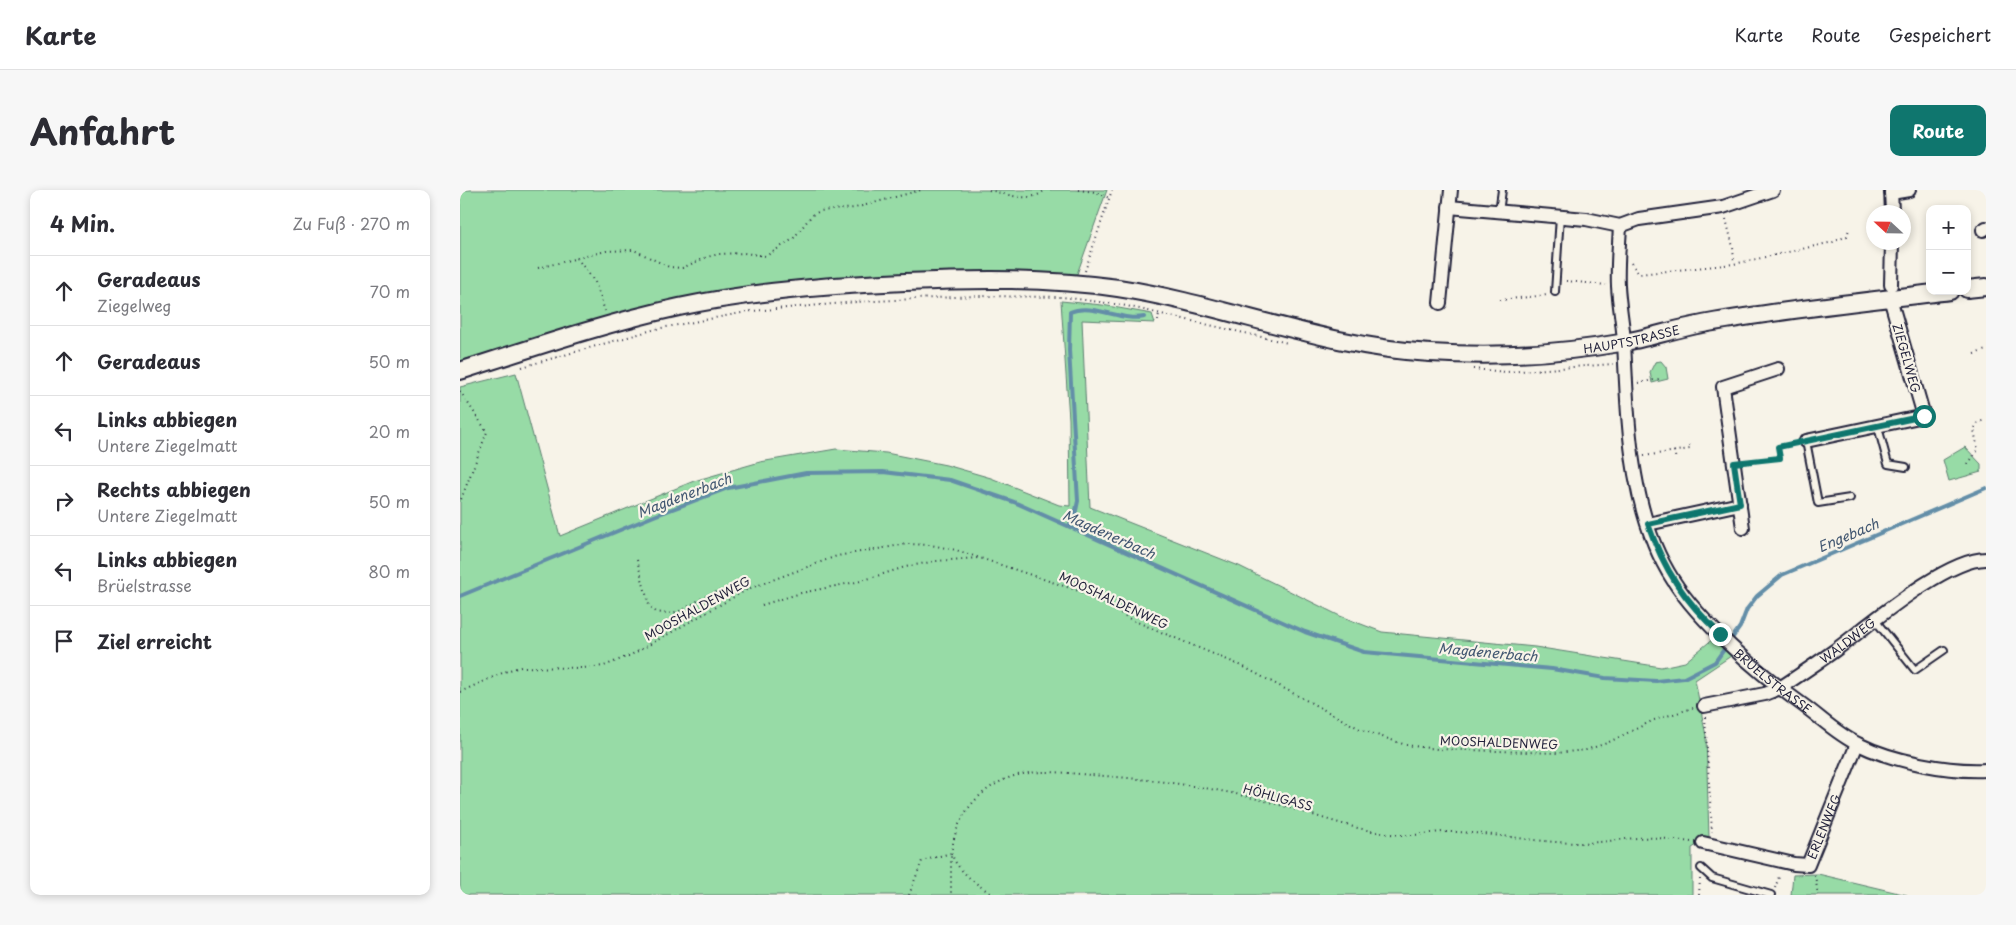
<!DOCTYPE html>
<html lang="de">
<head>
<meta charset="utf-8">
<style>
  :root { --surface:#fff; --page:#f7f7f7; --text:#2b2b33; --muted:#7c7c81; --line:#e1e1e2; --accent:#0f766e }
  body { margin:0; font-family:"Playpen Sans",sans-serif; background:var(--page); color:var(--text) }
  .controls { position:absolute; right:15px; top:15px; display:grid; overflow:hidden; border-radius:10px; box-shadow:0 2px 8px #0003 }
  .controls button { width:45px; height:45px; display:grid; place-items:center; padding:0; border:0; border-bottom:1px solid var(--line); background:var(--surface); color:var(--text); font:25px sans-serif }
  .compass { position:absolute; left:1406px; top:15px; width:45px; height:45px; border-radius:50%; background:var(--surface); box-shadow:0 2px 8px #0003; rotate:292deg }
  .stop { position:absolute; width:15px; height:15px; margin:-11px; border:4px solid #0f766e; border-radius:50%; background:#fff }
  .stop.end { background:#0f766e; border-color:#fff; box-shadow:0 1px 5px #0008 }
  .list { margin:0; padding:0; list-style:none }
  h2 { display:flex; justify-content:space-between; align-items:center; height:65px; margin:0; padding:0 20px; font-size:21px }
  h2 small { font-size:16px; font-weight:400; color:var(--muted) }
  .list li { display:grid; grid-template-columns:32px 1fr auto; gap:15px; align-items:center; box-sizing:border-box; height:70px; padding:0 20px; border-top:1px solid var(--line) }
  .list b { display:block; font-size:19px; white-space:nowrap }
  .list p { margin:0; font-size:16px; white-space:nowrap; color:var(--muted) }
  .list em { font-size:16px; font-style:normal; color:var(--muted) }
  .icon { flex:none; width:28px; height:28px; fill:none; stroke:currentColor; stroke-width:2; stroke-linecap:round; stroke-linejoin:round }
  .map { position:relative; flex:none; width:1526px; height:705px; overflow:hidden; border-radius:10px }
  header { display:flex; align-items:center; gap:30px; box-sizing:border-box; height:70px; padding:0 25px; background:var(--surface); border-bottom:1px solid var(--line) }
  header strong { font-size:24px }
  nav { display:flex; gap:28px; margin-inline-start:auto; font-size:18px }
  .intro { display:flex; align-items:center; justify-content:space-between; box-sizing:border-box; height:120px; padding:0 30px }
  h1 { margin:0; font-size:35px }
  .button { padding:12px 22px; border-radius:10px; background:var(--accent); color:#fff; font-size:18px; font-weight:700 }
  main { display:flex; gap:30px; padding:0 30px }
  aside { flex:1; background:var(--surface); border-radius:10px; box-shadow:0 2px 8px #0003 }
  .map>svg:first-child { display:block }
  .green { fill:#97dba6; stroke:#5c7e70 }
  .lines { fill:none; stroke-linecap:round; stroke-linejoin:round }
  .stream { stroke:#638ea8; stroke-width:4 }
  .service-casing { stroke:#22223b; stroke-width:10 }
  .minor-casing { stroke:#22223b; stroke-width:16 }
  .secondary-casing { stroke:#22223b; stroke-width:20 }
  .path { stroke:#22223b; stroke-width:2; stroke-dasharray:1 4; stroke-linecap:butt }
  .service { stroke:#f7f3e8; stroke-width:6 }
  .minor { stroke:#f7f3e8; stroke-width:12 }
  .secondary { stroke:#f7f3e8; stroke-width:16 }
  .route { stroke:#0f766e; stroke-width:6 }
  .labels { text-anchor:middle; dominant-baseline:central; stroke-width:4.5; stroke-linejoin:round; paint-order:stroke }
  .street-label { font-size:12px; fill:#22223b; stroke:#f7f3e8 }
  .water-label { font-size:14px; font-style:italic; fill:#435872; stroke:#f7f3e8 }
</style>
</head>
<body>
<header>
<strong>Karte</strong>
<nav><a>Karte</a><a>Route</a><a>Gespeichert</a></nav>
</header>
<div class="intro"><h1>Anfahrt</h1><a class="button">Route</a></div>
<main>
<aside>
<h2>4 Min.<small>Zu Fuß · 270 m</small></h2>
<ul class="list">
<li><svg class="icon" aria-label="ahead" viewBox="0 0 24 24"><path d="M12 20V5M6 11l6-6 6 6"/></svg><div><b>Geradeaus</b><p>Ziegelweg</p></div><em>70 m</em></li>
<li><svg class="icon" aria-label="ahead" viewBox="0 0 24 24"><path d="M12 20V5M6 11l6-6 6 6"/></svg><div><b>Geradeaus</b></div><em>50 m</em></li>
<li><svg class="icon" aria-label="left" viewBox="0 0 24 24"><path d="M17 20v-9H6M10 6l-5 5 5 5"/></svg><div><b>Links abbiegen</b><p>Untere Ziegelmatt</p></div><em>20 m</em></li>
<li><svg class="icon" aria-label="right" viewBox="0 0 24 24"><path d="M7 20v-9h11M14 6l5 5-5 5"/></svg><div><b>Rechts abbiegen</b><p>Untere Ziegelmatt</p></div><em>50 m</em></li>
<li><svg class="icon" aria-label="left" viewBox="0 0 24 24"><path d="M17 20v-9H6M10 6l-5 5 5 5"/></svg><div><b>Links abbiegen</b><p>Brüelstrasse</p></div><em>80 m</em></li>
<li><svg class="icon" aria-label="arrive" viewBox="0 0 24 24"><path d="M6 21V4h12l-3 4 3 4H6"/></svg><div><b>Ziel erreicht</b></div></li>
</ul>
</aside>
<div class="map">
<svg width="1526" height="705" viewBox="0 0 1526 705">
  <rect width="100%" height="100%" fill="#f7f3e8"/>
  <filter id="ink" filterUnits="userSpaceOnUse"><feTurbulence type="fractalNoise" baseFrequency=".02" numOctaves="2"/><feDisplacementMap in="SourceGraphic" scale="10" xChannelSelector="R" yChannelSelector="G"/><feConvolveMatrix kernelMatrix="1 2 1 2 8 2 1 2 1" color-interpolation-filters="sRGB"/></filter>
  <g filter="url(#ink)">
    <!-- green -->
    <path class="green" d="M0,0H647L617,84L389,88L257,104L158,123L0,171Z
      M601,111L642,115L692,124L695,133L622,130L630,317L779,376L880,426L922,442L1075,457L1201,477L1225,472L1254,448L1271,466L1235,490L1246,546L1249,648L1232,658V705H0V197L56,183L100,346L234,291L300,272L376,259L426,263L486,275L531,288L599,315L610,316L609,229Z
      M1201,171L1206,177L1208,189L1192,193L1190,182L1195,172Z
      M1505,257L1521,274V282L1489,291L1483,270Z
      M1358,684L1447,705H1331L1333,685Z"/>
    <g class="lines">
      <!-- stream -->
      <path class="stream" d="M609,336L615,325L618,311L609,160L610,122C632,112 661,132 684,127
        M0,406L194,326L268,298L346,283L423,282L490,290L554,312L845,442L904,462L1092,479L1145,488L1196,491L1224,488L1255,472L1280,437L1287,419L1297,406L1322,385L1526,298"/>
      <defs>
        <path id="service" d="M1039,22L1042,0
          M1095,102L1100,26
          M1418,237L1428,274L1446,277
          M1346,251L1358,313L1390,308
          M1415,430L1455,480L1484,460
          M1241,678L1252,688L1311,705"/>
        <g id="minor">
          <path d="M1431,0L1432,22"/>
          <path d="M1431,3L1449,0"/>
          <path d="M989,17L1126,29L1160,36L1179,29L1263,17L1313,0"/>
          <path id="s1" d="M1160,36C1159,56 1157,76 1158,96C1159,115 1163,134 1164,152C1168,230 1169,322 1213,390C1240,433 1301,485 1343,515C1360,527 1378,545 1398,554C1432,571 1488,582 1526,580"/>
          <path d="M1523,40L1526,38"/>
          <path d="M1431,95L1432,52"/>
          <path d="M980,113L991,0"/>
          <path d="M1346,251L1464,226L1430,108"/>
          <path d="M1188,334L1280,314"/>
          <path d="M1283,338L1263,197L1318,179"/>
          <path id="s2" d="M1244,516L1305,504L1320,498C1338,486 1356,474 1374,461C1408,436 1485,369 1526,369"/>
          <path id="s3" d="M1243,653L1334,674L1348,675L1397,554"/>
        </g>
        <g id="secondary">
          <path d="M1507,99L1526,97"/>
          <path id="s4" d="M0,181C72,158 145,133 219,117C293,101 370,95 445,92C516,89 588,88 658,98C763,114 864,157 970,163C1033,167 1097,164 1160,153C1189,148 1218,138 1248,133C1328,119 1409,111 1490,101"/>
        </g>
      </defs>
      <!-- service casing -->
      <use href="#service" class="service-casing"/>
      <!-- minor casing -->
      <use href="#minor" class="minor-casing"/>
      <!-- secondary casing -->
      <use href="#secondary" class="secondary-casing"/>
      <!-- path -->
      <path class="path" d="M529,0C547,4 570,14 585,0
        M618,0L636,2L649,8
        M1266,29L1273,57L1274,73
        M117,68L135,92L145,121
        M1171,73L1179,84L1274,74L1373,52L1387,46L1389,39
        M78,78L146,61L174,60L209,77L222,78L247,67L259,64L284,63L306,66L333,49L352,25L360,21L395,18L461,0
        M625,81L652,0
        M1106,91L1146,95
        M1040,110L1088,105
        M698,131L699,123
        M1514,164L1526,160
        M62,177L196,139L292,121L397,112L514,106L602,107L662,115L828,153
        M1013,179L1047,182L1153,174
        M1178,193L1199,189
        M0,201L27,242L0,312
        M1214,261L1216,270
        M1184,266L1230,259L1229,255
        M1285,272L1321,268L1318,257L1334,253
        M1508,274L1518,260L1514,240L1518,232L1526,230
        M177,370L189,415L196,422C225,427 229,412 253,403C265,399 276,399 288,399
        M302,415L341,403L401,391L445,377L476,371L518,368
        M0,502L49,480L61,477L123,478L144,476L171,465L288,399L377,366L447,354L471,355L496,360L619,401L646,414L670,429L782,476L902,540L946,555L977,559L1097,563L1126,560L1147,553L1194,530L1233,518
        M1245,527L1252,642
        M1355,685L1358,705
        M1315,698L1320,684
        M449,705L462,671L491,663V705
        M534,705C521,698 490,676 492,660C496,625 520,597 554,586C578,579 607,583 631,585C689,589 748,596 805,611C850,622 894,642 942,645C959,646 976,641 993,642C1036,643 1078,653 1121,653C1146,653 1173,646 1198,648C1209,649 1221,651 1232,652
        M1239,705L1240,689"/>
      <!-- service -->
      <use href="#service" class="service"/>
      <!-- minor -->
      <use href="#minor" class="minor"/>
      <!-- secondary -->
      <use href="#secondary" class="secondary"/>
    </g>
  </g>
  <g class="lines" filter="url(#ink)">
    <!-- route -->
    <path class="route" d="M1260,444C1224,410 1204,380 1188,334L1280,314L1274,273L1320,268L1318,257L1464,226"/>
  </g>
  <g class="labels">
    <!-- street labels -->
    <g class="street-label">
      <text stroke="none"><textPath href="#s4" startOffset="1191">HAUPTSTRASSE</textPath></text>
      <text transform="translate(1447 168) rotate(74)">ZIEGELWEG</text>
      <text transform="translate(654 410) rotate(25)">MOOSHALDENWEG</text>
      <text transform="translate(237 418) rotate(-29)">MOOSHALDENWEG</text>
      <text stroke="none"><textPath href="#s2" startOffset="161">WALDWEG</textPath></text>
      <text stroke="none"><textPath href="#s1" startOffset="505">BRÜELSTRASSE</textPath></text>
      <text transform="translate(1039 552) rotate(2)">MOOSHALDENWEG</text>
      <text transform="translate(818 607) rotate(15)">HÖHLIGASS</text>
      <text stroke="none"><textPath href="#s3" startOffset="149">ERLENWEG</textPath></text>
    </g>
    <!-- water labels -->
    <g class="water-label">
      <text transform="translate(224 305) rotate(-21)">Magdenerbach</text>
      <text transform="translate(649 344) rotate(24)">Magdenerbach</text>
      <text transform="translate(1388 345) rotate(-23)">Engebach</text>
      <text transform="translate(1028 462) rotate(5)">Magdenerbach</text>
    </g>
  </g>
</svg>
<div class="controls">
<button>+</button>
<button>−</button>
</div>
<svg class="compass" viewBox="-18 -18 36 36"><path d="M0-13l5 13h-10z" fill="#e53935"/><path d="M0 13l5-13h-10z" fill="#7c7c81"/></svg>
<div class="stop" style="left:1464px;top:226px"></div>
<div class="stop end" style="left:1260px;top:444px"></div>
</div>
</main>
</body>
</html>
